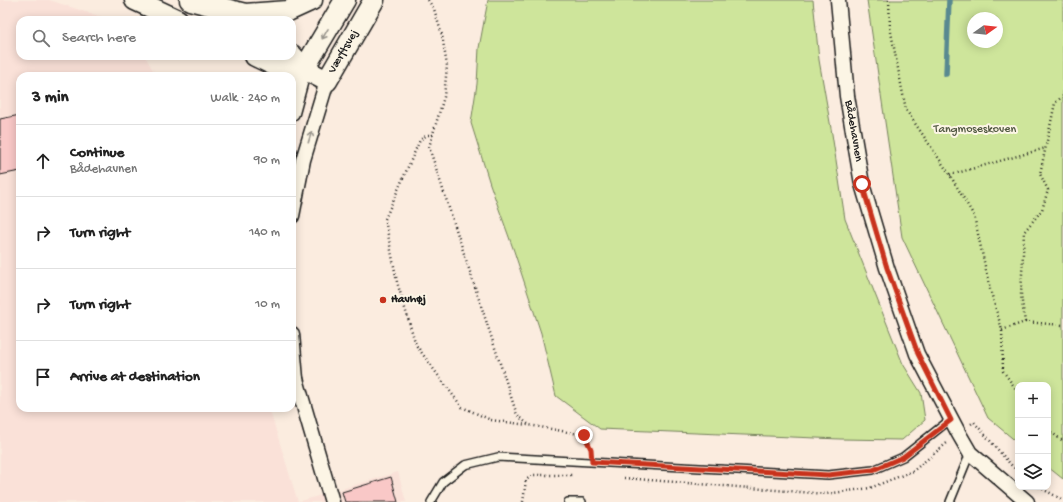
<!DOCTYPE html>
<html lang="en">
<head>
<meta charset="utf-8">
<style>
  :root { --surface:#fff; --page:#f6f6f6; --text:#222; --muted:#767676; --line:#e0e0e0 }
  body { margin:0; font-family:"Gochi Hand",sans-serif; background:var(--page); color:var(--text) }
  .controls { position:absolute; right:12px; bottom:12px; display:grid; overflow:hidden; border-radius:8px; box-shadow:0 2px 10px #0003 }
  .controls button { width:36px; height:36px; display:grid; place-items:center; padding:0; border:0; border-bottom:1px solid var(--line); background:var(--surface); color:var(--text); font:20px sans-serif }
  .compass { position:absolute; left:967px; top:12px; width:36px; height:36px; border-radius:50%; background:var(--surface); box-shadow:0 2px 10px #0003; rotate:75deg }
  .stop { position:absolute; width:12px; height:12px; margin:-9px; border:3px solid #c8321e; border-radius:50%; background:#fff }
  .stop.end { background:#c8321e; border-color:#fff; box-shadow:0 1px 4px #0008 }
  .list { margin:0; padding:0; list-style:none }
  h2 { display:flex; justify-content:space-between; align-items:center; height:52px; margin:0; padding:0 16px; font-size:17px }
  h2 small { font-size:13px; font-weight:400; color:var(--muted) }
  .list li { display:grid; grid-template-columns:26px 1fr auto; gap:12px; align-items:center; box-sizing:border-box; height:72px; padding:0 16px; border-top:1px solid var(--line) }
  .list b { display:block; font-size:15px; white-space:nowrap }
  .list p { margin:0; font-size:13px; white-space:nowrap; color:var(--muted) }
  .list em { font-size:13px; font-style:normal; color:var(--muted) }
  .icon { flex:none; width:22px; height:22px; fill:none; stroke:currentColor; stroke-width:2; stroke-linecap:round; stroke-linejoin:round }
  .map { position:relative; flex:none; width:1063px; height:502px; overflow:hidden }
  .search { position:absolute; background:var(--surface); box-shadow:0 2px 10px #0003; left:16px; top:16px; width:280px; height:44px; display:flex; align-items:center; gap:10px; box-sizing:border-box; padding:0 14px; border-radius:12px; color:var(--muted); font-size:15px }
  .panel { position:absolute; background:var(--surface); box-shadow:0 2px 10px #0003; left:16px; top:72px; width:280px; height:340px; border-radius:12px }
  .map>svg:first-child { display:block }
  .built { fill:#fae1d8 }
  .green { fill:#cee59b; stroke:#75805c; fill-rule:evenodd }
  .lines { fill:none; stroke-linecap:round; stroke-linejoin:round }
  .stream { stroke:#598990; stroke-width:5.5 }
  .building { fill:#f9c8c7; stroke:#1c1c1c }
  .lane-casing { stroke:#1c1c1c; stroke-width:10 }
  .street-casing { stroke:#1c1c1c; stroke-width:17 }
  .secondary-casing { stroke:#1c1c1c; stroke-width:23 }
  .path { stroke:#1c1c1c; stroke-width:2.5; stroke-dasharray:1 3; stroke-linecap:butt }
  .lane { stroke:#fcf5e5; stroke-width:7 }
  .street { stroke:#fcf5e5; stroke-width:14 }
  .secondary { stroke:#fcf5e5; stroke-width:20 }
  .oneway { stroke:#97938b }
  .route { stroke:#c8321e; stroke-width:5 }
  .poi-dot { fill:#c8321e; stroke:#fcf5e5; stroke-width:1.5 }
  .labels { text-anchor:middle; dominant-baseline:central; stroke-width:4; stroke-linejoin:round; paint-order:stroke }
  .street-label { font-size:12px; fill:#1c1c1c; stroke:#fcf5e5 }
  .park-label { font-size:12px; fill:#515842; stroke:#fcf5e5 }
  .poi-label { font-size:12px; font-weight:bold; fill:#1c1c1c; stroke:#fcf5e5; text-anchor:start }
</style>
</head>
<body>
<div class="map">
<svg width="1063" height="502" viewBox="0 0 1063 502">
  <rect width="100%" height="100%" fill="#fbecdf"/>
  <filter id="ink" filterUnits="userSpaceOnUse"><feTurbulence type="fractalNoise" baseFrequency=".025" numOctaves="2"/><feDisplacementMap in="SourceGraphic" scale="8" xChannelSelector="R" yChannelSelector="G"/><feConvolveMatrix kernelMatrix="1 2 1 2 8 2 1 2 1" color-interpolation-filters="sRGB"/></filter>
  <g filter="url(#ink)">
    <!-- built -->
    <path class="built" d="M0,0H49L111,20H20V56H145L156,76H20V408H269L298,502L398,472L406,502H0Z"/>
    <!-- green -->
    <path class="green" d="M488,0H813L819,60L832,134L845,219L903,364L921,393L925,420L902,440L840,439L600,429L556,396L541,333L514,251L490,184L471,123L477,84L479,48Z
      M867,0H1063V479L1048,467V385H1018V443L988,418L902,237ZM973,18H997V42H973Z"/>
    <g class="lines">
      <!-- stream -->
      <path class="stream" d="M946,74L949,0"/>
    </g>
    <!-- building -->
    <path class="building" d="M20,115V171L0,175V119Z
      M391,477L398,502H345L342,492Z"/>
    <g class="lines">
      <defs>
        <path id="lane" d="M431,502L443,482L465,465L498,457L828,475L873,470L903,457L951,419
          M568,502H582
          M950,502L970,453"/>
        <g id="street">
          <path id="s1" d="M838,0L847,96L862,184L887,268L917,354L959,434L970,453L1027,502"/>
          <path d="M292,113L304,69"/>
          <path d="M292,216L303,160L327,81"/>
          <path d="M292,334L296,379"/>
          <path d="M292,371L296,379L332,502"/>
        </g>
        <g id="secondary">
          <path d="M135,0L178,20"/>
          <path d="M190,0L245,14L288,11L312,0"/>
          <path id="s2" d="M292,55L304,69L327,81L374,0"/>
          <path d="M255,56L282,69H304"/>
          <path d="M304,69L345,0"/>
        </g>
      </defs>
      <!-- lane casing -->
      <use href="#lane" class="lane-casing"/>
      <!-- street casing -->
      <use href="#street" class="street-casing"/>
      <!-- secondary casing -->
      <use href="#secondary" class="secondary-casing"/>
      <!-- path -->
      <path class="path" d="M428,0L434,9L442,35L447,66L444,97L429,147L517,415L529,425L584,435L591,449
        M889,0L890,27L906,110L950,175L974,216L990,289L1002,330L1003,371L1018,392
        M433,135H427L420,140L385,219L397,282L416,345L440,378L462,407L491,420L528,425
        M950,175L1046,148
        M1025,322L1063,325
        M1002,330L1025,322L1021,295L1024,232L1042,210L1048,190L1040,174L1055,103L1063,96
        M971,424L974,422L1012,466L1018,471
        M1048,430L1063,441
        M624,478L826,494L870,488L913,471L947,443
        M1039,487L1063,500
        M523,502L526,480L533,475H573"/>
      <!-- lane -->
      <use href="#lane" class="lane"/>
      <!-- street -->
      <use href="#street" class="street"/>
      <!-- secondary -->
      <use href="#secondary" class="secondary"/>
    </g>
    <!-- one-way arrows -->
    <defs><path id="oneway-shaft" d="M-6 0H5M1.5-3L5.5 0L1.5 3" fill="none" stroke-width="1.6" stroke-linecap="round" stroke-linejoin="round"/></defs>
    <g class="oneway">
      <use href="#oneway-shaft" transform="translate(325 34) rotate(120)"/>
      <use href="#oneway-shaft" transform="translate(310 137) rotate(-73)"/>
    </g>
  </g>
  <g class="lines" filter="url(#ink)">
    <!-- route -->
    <path class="route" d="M584,435L591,449L592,462L828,475L873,470L903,457L951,420L918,354L887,268L862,184"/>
  </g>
  <!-- markers -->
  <circle class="poi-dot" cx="383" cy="300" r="4"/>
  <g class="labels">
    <!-- street labels -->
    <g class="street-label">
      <text stroke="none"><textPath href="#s2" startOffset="78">Værftsvej</textPath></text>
      <text stroke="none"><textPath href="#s1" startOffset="132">Bådehavnen</textPath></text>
    </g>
    <!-- park labels -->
    <g class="park-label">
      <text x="975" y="130">Tangmoseskoven</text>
    </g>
    <!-- poi labels -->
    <g class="poi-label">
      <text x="391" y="300">Havhøj</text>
    </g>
  </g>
</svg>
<div class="controls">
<button>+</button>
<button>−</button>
<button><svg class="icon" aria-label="layers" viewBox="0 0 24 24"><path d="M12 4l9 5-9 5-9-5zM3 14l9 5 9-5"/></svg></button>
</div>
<svg class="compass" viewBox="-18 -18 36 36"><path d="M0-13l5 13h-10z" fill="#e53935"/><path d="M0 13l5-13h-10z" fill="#767676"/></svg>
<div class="stop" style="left:862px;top:184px"></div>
<div class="stop end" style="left:584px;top:435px"></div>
<div class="search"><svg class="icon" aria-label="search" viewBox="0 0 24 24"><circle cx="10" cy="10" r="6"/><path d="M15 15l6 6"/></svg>Search here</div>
<section class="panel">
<h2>3 min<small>Walk · 240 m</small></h2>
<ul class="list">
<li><svg class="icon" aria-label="ahead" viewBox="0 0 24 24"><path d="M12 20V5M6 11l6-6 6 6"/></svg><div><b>Continue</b><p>Bådehavnen</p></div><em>90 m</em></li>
<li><svg class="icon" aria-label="right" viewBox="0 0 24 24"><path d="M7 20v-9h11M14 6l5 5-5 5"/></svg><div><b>Turn right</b></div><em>140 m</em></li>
<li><svg class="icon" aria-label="right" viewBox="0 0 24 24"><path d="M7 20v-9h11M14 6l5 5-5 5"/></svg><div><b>Turn right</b></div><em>10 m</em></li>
<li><svg class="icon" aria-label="arrive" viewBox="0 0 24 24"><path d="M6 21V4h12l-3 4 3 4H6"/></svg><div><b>Arrive at destination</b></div></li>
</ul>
</section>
</div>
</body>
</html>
